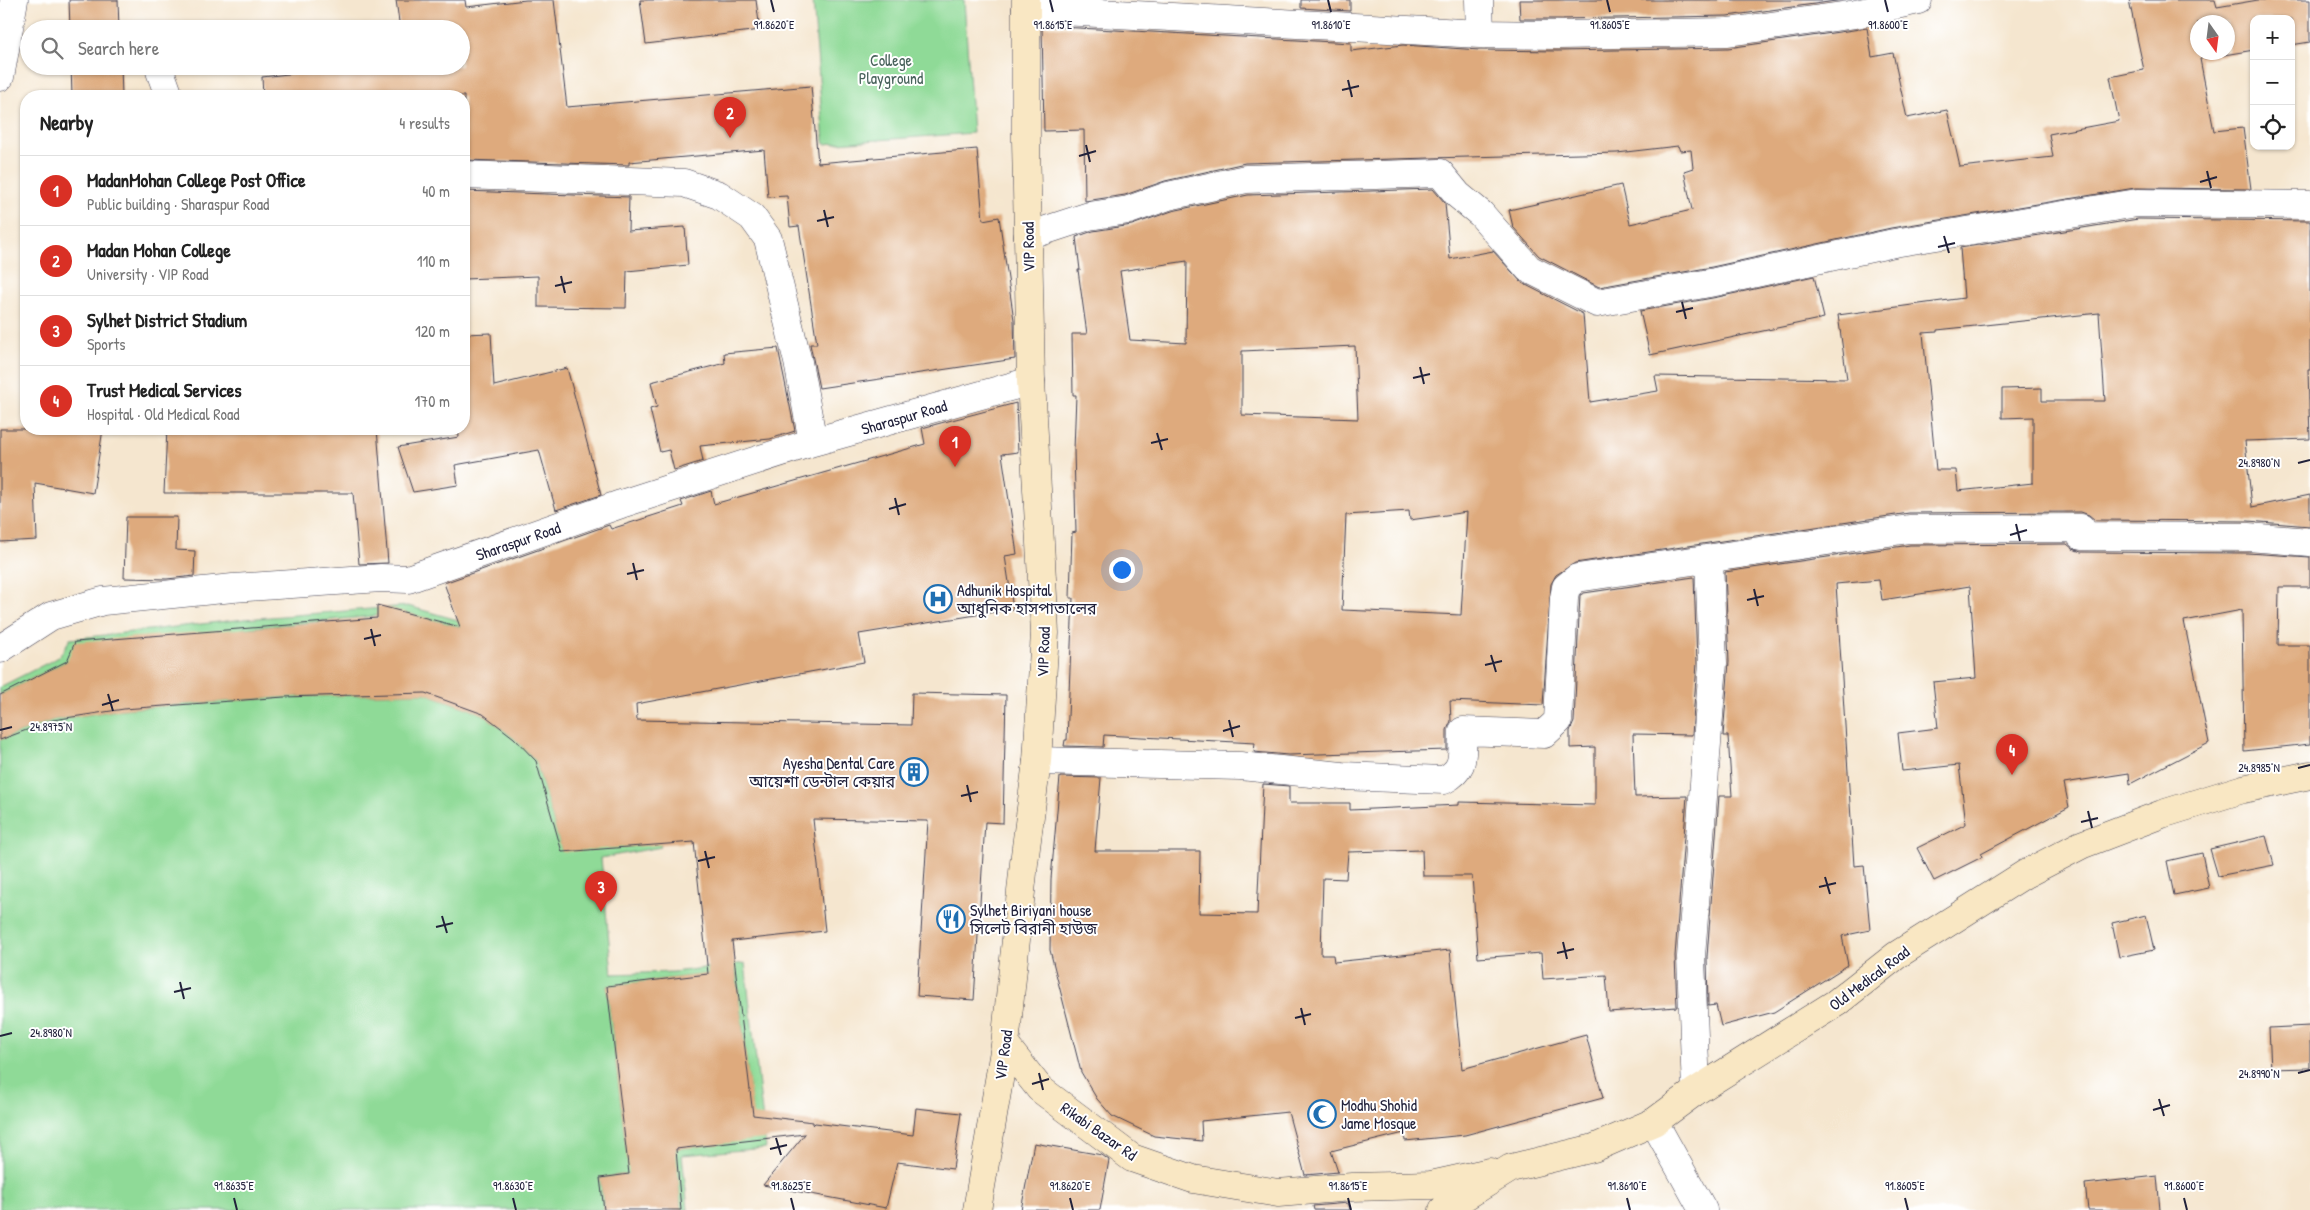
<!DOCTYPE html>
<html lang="en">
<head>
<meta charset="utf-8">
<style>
  :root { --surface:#fff; --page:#f2f2f2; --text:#222; --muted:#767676; --line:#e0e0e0; --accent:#d93025 }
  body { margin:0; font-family:"Patrick Hand","Noto Sans Bengali",sans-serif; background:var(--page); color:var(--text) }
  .controls { position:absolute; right:15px; top:15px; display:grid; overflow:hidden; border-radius:10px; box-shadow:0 1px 4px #0004 }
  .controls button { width:45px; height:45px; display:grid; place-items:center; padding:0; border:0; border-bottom:1px solid var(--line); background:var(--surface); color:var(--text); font:25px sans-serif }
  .compass { position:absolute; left:2190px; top:15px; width:45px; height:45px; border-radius:50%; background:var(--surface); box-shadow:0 1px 4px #0004; rotate:166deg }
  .you { position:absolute; left:1121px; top:569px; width:18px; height:18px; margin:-12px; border:4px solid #fff; border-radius:50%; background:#1a73e8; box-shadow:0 0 0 8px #1a73e833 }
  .badge { display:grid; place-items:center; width:32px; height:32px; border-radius:50%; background:var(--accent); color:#fff; font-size:16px; font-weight:700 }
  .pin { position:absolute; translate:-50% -41px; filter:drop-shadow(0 1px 2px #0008) }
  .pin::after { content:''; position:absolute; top:26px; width:18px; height:15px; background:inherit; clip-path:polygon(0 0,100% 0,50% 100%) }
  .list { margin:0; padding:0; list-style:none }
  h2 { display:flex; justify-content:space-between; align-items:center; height:65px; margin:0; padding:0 20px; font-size:21px }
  h2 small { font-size:16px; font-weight:400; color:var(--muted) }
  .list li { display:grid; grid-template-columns:32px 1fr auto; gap:15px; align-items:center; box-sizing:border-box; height:70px; padding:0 20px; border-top:1px solid var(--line) }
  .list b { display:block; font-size:19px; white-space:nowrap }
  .list p { margin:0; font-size:16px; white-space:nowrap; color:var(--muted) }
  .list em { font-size:16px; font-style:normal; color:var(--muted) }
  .icon { flex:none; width:28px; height:28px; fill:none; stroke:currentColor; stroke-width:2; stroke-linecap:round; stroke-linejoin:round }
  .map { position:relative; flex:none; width:2310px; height:1210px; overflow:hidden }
  .search { position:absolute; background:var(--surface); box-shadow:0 1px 4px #0004; left:20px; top:20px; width:450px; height:55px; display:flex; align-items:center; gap:12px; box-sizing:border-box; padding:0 18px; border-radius:28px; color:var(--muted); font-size:19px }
  .panel { position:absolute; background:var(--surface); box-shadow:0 1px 4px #0004; left:20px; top:90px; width:450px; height:345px; border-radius:20px }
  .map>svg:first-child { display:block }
  .green { fill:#8fda97; stroke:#587e69; fill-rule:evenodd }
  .building { fill:#deaa7d; fill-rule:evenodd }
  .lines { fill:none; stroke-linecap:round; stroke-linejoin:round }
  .street-casing { stroke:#423f51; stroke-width:29 }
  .secondary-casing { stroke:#423f51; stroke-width:29 }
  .street { stroke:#fff; stroke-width:28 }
  .secondary { stroke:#f9e7c3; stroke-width:28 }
  .ticks { fill:none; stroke:#22223b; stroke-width:2 }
  .labels { text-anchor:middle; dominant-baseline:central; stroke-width:4; stroke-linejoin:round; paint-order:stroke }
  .park-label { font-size:16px; fill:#48625b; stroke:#fff }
  .street-label { font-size:16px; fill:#22223b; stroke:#fff }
  .poi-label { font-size:16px; fill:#22223b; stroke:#fff; text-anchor:start }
  .ticks-label { font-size:12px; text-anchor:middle; fill:#22223b; stroke:#fff; stroke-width:4; stroke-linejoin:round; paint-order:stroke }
</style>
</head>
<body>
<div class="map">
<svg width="2310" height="1210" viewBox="0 0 2310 1210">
  <rect width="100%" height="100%" fill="#fff"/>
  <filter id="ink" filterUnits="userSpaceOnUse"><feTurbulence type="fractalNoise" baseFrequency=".02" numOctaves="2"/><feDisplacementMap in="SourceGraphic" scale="10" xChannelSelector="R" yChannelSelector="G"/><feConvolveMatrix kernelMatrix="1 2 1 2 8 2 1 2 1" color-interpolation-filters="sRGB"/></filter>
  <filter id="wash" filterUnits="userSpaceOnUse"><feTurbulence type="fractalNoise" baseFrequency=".0096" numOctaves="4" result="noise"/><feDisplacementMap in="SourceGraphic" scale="20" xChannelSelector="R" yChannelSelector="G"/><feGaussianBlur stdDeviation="1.12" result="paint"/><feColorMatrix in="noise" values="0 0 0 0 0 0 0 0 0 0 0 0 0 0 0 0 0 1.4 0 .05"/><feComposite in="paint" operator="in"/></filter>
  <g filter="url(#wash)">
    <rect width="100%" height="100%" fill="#f5e6cf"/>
    <!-- green -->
    <path class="green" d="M813,0H964L973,133L824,144Z
      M408,606L497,631L635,746L661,847L601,858L612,974L673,972L745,963L766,1148L682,1155L688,1210H681L677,1167L600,1178L604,1210H0V740L53,720L124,709L284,697L425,693L483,714L514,738L536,761L562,851L650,845L495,636L406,613L249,628L67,661L0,695V687L59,657L70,639L245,619ZM736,971L755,1139L627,1155L607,986Z"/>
    <g id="blocks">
      <!-- building -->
      <path class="building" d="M69,0H118L119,29H70Z
        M396,0H465L466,7L526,0H554L567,107L811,86L818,163L977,149L983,220L999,217L1014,320L1015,359L819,388L810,344H817L799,226L790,227L787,196L768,197L764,150L629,162V165L464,160V96H263L262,77L340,68V66H461V29H400Z
        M640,0H756L760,30L646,44Z
        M1301,0H1350V11L1301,8Z
        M1519,0H1843L1727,16L1558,19H1520Z
        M2129,0H2215L2217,7L2258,0H2310V42L2291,45V19H2254V50L2200,59L2214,131L2243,128L2251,189L2135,188L1891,228L1712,267L1599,287L1539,256L1513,227L1509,210L1621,185L1630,224L1692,210L1684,171L1693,168L1691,150L1680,151L1678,146L1617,153L1245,163L1165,181L1125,195L1085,201L1084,130L1044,131L1042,26L1351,43V51L1403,45L1480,50L1558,51L1728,48L1867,28L1872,57L1893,53L1907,118L1947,110L1960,167L2053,157L2049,134L2119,121L2110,77L2144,70ZM2198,22H2228V52H2198Z
        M71,66H121L122,96H72Z
        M1433,189L1445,203L1450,259L1493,251L1522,283L1583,314L1590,402L1658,391L1655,376L1847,379L1838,315L1964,298L1960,248L2138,219L2310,221V370H2308L2310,439L2245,441L2252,507L2310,495V526L2248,521L2095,520L2089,515L2081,512L1909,513L1575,563L1556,575L1551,584L1543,705L1450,701L1451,721L1447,730V750L1288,755L1254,752L1255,743L1104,735L1103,747L1064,746L1065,740H1067L1073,598H1070L1072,533L1076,532L1074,450L1076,395H1073L1072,334H1087L1078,270H1080L1076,237L1093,231L1132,225L1172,211L1248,195ZM1187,261L1186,343L1130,340L1120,271ZM2099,313L2105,401H2042V388L2002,389V418L2033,417V483L1958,491L1956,470H1936L1923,333L1937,332V330ZM1355,346L1358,419L1242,415V351ZM1409,511L1410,520L1467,512L1461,615L1342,610L1346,515Z
        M464,191L629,197L628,231L685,227L688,265L627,271L626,308L538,307V276L464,279Z
        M1814,276L1824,318L1650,355L1640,311L1718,297Z
        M491,333L494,386L567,368L601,495L556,510L539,450L455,465L458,485L413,492L398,447L459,437L458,429H464V334Z
        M778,348L795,431L770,439L700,446L703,461L674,470L669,450L660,452L650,409L657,407L651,382L725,363L724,353Z
        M1016,403L1018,452L1002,454L1017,554L1005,556L1013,609L859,634L864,662L636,704L637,720L911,725L912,693L1006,695L1003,823L985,822L974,1000L917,996L928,821L813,819L825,931L732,941L753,1115L813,1122V1125L815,1123L913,1135L916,1108L961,1113L953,1169L897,1162L886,1208L763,1185L805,1134L676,1149L681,1210H604L600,1178L629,1174L607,986L708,974L694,842L562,852L536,761L514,738L483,714L425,693L284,697L124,709L53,720L0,740V695L67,661L75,642L377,618V605L460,627L444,583L609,525L611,529L683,506L681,501L711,491L714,504L925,444L922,428Z
        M0,429H103L93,493L35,483L37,540L0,542Z
        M167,429H377L388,563L359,564L353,493H164Z
        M126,517H177L176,550L195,551L194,576L167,579L124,578Z
        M2067,544L2073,549L2081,552L2247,553L2310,557V587H2279L2278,645H2310V744L2244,751L2242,610L2184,621L2209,743L2130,784L2129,773L2064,783L2069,807L1981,854L1982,857L1934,881L1917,848L1966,824L1959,765L1902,771L1898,733L1938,728L1933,682L1976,678L1970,586L1882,600L1879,580L1836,584L1854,866L1864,865L1870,930L1842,936L1848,965L1774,1012L1721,1026L1716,1005L1708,1006L1707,957L1719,796H1732L1728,736H1723L1729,662L1725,572L1910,545Z
        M1694,577L1697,663L1692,735L1633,734L1635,797L1687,796L1675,956L1677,1007L1609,1012L1606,975L1543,979L1541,953L1478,958L1472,876H1423L1422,850L1348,852L1346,879L1323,878L1321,955H1333L1334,962L1450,950L1462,1069L1586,1035L1603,1098L1465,1135L1405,1141L1404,1133L1331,1151L1338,1172L1305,1175L1288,1112L1201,1121L1202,1141L1154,1136L1112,1116L1097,1099L1081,1072L1050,950L1051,879L1060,777L1101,778L1095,851H1200L1199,913L1257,914L1263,784L1289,786V803H1350V810L1459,805V802L1595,805V747L1570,748V731L1574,722L1580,595L1584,593Z
        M2266,836L2274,865L2218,876L2210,849Z
        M2202,853L2209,888L2174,895L2167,861Z
        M2146,915L2154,950L2119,957L2112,923Z
        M2310,1026V1068L2271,1069L2269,1028Z
        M1034,1143L1102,1155L1109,1160L1100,1210H1021Z
        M2157,1176L2160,1210H2088L2085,1184Z
        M1348,1203L1350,1210H1314L1313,1206Z"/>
    </g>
  </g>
  <g filter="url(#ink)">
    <use href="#blocks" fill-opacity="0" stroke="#423f51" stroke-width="1"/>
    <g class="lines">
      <defs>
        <path id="street" d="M1479,0L1480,34
          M1026,9L1480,34L1558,35L1728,32L1856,14L1918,0
          M160,71L169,96
          M0,77L14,0
          M464,175L684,183L719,195L752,217L768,239L798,362L813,442
          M1028,236L1089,216L1129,210L1168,196L1246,179L1440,173L1458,195L1481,214L1529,269L1597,303L1715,282L1894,243L2137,203L2310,205
          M0,649L51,616L103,601L233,588L381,578L408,579L621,504L813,442L1031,381
          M1037,761L1240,766L1342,776L1444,780C1467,768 1461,755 1463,731L1544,734L1558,721L1564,598L1566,587L1577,578L1909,529L2081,528V536L2248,537L2310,542
          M1696,1091L1691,957L1713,663L1709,559
          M1654,1122L1703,1210"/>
        <path id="secondary" d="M1005,1045L1040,1089L1132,1158L1193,1179L1278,1193L1352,1187L1431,1185L1490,1172
          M977,1210L1005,1045L1024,863L1037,761L1045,633L1031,381L1026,140V0
          M1443,1210L1511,1168L1594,1148L1654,1122L1696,1091L1836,1003L1897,955L2025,874L2081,845L2162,814L2243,789L2310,775"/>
      </defs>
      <!-- street casing -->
      <use href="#street" class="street-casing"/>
      <!-- secondary casing -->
      <use href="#secondary" class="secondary-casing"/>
      <!-- street -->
      <use href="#street" class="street"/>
      <!-- secondary -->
      <use href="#secondary" class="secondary"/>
    </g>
  </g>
  <!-- ticks -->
  <path class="ticks" d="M771,0L774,12M1050,0L1053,12M1328,0L1331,12M1607,0L1610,12M1885,0L1888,12M1348,80L1352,97M1342,90L1359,86M1086,145L1090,162M1079,156L1096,151M2207,171L2211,188M2200,182L2217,177M824,210L828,227M817,221L834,217M1944,236L1949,253M1938,247L1955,243M561,276L565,293M555,286L572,282M1682,302L1686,319M1676,312L1693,308M1420,367L1424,384M1413,378L1430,374M1157,433L1162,450M1151,443L1168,439M2298,463L2310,460M895,498L899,515M889,509L906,504M2016,524L2020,541M2010,535L2027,530M633,563L637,580M627,574L644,570M1754,589L1758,606M1747,600L1764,596M371,629L375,646M364,639L381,635M1491,655L1496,672M1485,665L1502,661M108,694L113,711M102,705L119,700M1229,720L1233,737M0,730L12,727M1223,731L1240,726M2298,768L2310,765M967,785L971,802M961,796L978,792M2088,811L2092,828M2081,822L2098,818M705,851L709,868M698,861L715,857M1825,877L1830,894M1819,887L1836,883M442,916L447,933M436,927L453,923M1563,942L1567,959M1557,953L1574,949M180,982L184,999M174,992L191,988M1301,1008L1305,1025M1295,1018L1311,1014M0,1036L12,1033M1039,1073L1043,1090M2298,1073L2310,1070M1032,1084L1049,1079M2159,1099L2164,1116M2153,1110L2170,1105M776,1138L781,1155M770,1149L787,1145M234,1198L237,1210M513,1198L516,1210M791,1198L794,1210M1070,1198L1073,1210M1348,1198L1351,1210M1627,1198L1630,1210M1905,1198L1908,1210M2184,1198L2187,1210"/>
  <!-- icons -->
  <defs>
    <symbol id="hospital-ring" viewBox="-11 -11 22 22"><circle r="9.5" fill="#fff" stroke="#1f6fb2" stroke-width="1.5"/><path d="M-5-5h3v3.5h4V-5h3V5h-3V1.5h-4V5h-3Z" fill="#1f6fb2"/></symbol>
    <symbol id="building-ring" viewBox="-11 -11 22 22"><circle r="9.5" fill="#fff" stroke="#1f6fb2" stroke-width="1.5"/><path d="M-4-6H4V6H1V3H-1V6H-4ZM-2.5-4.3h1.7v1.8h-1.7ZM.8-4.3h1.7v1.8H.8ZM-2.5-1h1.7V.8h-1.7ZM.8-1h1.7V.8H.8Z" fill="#1f6fb2"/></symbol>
    <symbol id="restaurant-ring" viewBox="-11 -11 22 22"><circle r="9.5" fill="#fff" stroke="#1f6fb2" stroke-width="1.5"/><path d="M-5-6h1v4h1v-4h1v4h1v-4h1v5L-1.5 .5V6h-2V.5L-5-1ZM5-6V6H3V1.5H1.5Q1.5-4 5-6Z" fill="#1f6fb2"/></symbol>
    <symbol id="mosque-ring" viewBox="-11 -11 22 22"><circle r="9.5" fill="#fff" stroke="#1f6fb2" stroke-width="1.5"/><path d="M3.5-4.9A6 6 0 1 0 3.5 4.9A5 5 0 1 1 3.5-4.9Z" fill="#1f6fb2"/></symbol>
  </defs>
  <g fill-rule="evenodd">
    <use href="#hospital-ring" x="922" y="583" width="32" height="32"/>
    <use href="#building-ring" x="898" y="756" width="32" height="32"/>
    <use href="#restaurant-ring" x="935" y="903" width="32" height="32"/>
    <use href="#mosque-ring" x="1306" y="1098" width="32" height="32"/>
  </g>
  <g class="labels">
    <!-- park labels -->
    <g class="park-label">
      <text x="891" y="60">College<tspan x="891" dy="18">Playground</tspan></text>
    </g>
    <!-- street labels -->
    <g class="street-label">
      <text transform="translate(1028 247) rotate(-91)">VIP Road</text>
      <text transform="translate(904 417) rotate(-16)">Sharaspur Road</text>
      <text transform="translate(518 541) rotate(-19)">Sharaspur Road</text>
      <text transform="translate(1043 652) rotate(-88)">VIP Road</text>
      <text transform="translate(1869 978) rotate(-37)">Old Medical Road</text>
      <text transform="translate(1003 1055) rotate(-82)">VIP Road</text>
      <text transform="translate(1099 1131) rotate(35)">Rikabi Bazar Rd</text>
    </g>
    <!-- poi labels -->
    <g class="poi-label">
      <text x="957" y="590">Adhunik Hospital<tspan x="957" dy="18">আধুনিক হাসপাতালের</tspan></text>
      <text x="895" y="763" text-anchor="end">Ayesha Dental Care<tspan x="895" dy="18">আয়েশা ডেন্টাল কেয়ার</tspan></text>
      <text x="970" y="910">Sylhet Biriyani house<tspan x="970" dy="18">সিলেট বিরানী হাউজ</tspan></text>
      <text x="1341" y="1105">Modhu Shohid<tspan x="1341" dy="18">Jame Mosque</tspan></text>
    </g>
  </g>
  <g class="ticks-label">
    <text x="774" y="29">91.8620°E</text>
    <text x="1053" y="29">91.8615°E</text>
    <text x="1331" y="29">91.8610°E</text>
    <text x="1610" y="29">91.8605°E</text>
    <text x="1888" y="29">91.8600°E</text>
    <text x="2259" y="467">24.8980°N</text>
    <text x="51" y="731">24.8975°N</text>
    <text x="2259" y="772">24.8985°N</text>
    <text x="51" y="1037">24.8980°N</text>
    <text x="2259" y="1078">24.8990°N</text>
    <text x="234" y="1190">91.8635°E</text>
    <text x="513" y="1190">91.8630°E</text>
    <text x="791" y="1190">91.8625°E</text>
    <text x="1070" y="1190">91.8620°E</text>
    <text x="1348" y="1190">91.8615°E</text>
    <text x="1627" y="1190">91.8610°E</text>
    <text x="1905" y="1190">91.8605°E</text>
    <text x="2184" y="1190">91.8600°E</text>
  </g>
</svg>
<div class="controls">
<button>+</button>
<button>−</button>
<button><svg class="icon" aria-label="locate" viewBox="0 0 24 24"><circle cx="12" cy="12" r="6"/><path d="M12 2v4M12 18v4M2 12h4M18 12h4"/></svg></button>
</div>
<svg class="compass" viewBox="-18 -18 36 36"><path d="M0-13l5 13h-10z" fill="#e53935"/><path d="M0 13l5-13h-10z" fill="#767676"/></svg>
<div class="you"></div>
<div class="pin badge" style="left:955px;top:467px">1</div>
<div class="pin badge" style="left:730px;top:138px">2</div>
<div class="pin badge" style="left:601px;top:912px">3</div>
<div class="pin badge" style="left:2012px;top:775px">4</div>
<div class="search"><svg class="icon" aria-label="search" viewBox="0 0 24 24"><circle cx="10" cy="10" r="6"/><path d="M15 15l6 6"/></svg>Search here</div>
<section class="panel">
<h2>Nearby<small>4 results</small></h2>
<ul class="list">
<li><span class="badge">1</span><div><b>MadanMohan College Post Office</b><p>Public building · Sharaspur Road</p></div><em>40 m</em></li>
<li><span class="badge">2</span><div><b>Madan Mohan College</b><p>University · VIP Road</p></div><em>110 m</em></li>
<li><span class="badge">3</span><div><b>Sylhet District Stadium</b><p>Sports</p></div><em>120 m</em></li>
<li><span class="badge">4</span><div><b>Trust Medical Services</b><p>Hospital · Old Medical Road</p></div><em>170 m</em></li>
</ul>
</section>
</div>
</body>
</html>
